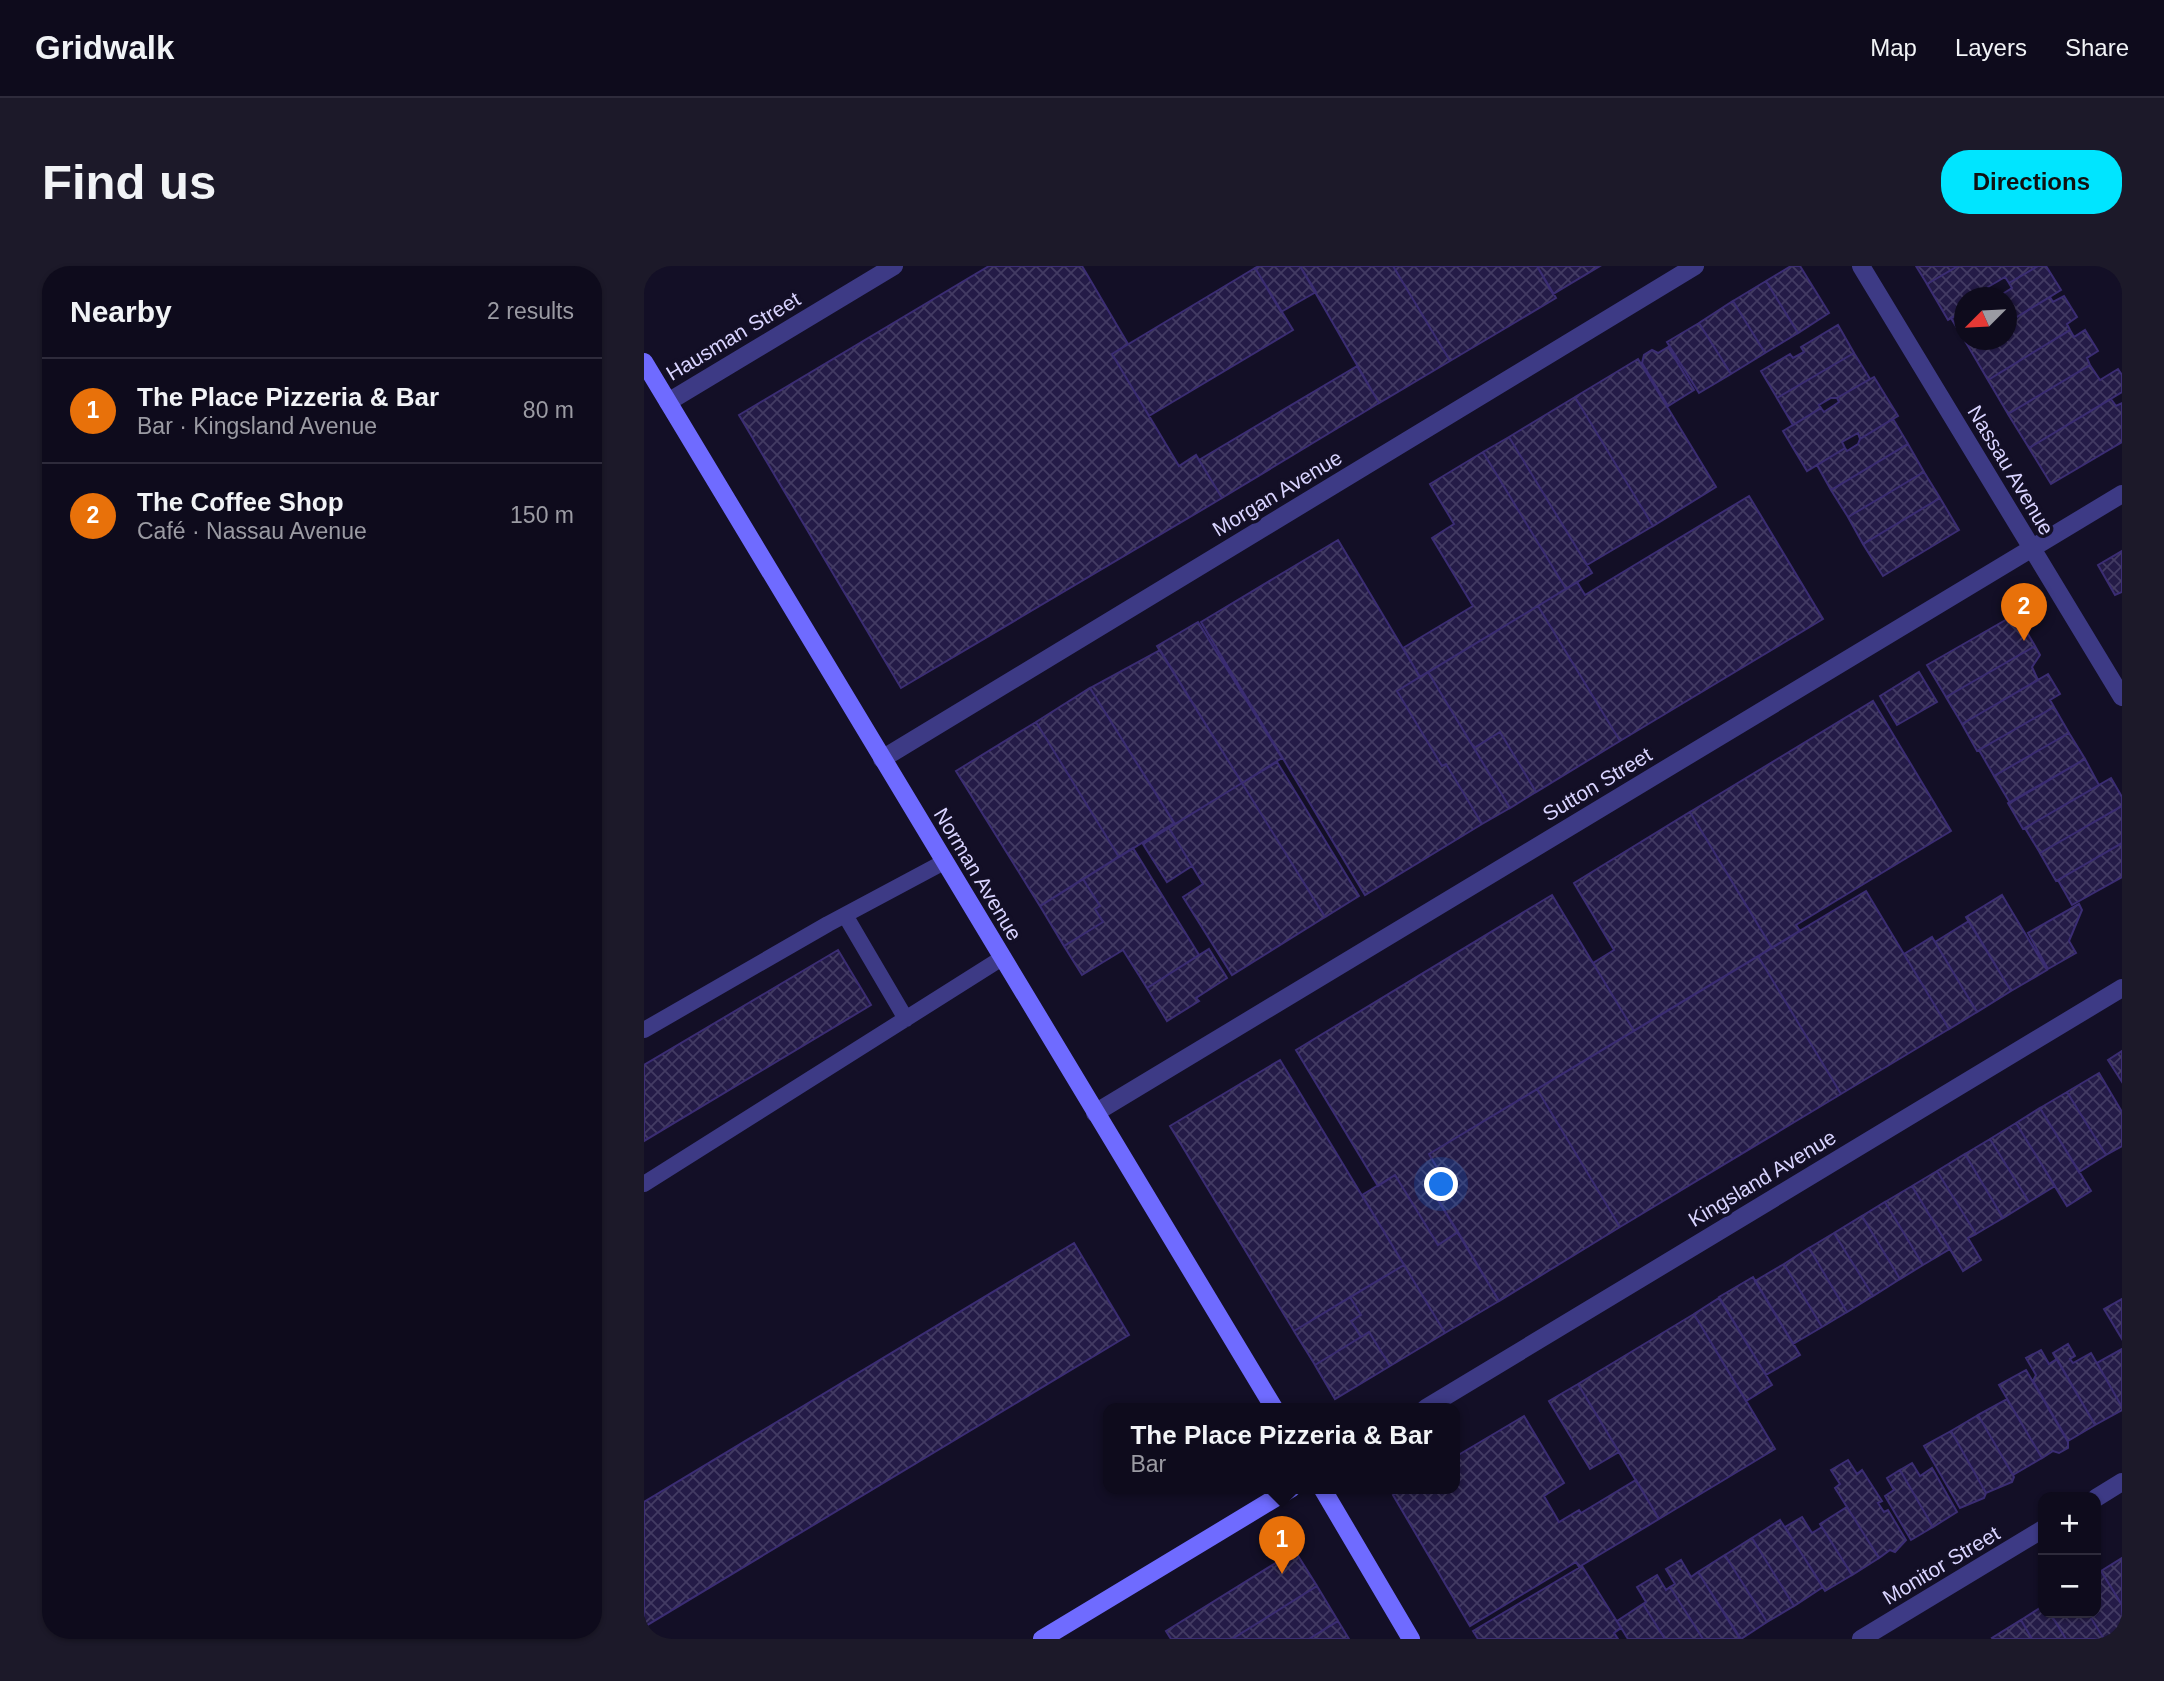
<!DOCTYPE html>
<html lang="en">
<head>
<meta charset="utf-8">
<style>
  :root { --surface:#0e0b1c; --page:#1c1929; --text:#f1f3f6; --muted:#9b9ba3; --line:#2e2b3b; --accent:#00e5ff }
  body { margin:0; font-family:Helvetica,sans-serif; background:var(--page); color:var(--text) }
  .controls { position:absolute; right:21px; bottom:21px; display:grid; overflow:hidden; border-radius:14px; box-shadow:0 2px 5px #0004 }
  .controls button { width:63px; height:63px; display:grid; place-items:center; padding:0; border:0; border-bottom:2px solid var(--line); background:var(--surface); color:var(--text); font:35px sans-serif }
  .compass { position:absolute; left:1310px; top:21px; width:63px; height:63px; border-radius:50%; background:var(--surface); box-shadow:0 2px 5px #0004; rotate:246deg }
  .you { position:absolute; left:798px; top:919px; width:24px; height:24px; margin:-18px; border:5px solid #fff; border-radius:50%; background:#1a73e8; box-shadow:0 0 0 10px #1a73e833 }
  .badge { display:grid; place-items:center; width:46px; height:46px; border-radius:50%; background:var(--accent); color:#fff; font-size:23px; font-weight:700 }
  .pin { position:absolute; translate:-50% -58px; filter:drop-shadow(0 2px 4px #0008) }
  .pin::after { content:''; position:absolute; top:37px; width:24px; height:21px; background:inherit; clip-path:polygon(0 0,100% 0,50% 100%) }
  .popup { position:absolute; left:459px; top:1137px; width:357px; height:91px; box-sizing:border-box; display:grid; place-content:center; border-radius:14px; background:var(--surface); filter:drop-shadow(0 2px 5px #0005); font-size:23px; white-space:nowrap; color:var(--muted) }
  .popup b { font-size:26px; color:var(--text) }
  .popup::after { content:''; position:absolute; left:50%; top:100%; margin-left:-14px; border:14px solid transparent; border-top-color:var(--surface) }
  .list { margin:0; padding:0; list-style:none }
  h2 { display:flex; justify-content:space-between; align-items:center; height:91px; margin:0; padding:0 28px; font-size:30px }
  h2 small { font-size:23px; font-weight:400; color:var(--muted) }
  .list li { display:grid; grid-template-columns:46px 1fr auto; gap:21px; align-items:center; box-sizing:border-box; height:105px; padding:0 28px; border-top:2px solid var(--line) }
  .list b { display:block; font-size:26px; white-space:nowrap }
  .list p { margin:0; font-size:23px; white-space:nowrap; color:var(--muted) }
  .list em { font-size:23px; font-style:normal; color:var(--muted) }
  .map { position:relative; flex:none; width:1478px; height:1373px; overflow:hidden; border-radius:28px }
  header { display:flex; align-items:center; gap:42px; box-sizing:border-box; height:98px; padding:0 35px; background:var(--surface); border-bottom:2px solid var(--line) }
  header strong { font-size:33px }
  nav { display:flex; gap:38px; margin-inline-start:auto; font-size:24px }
  .intro { display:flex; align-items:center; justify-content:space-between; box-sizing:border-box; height:168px; padding:0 42px }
  h1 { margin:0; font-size:49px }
  .button { padding:18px 32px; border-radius:28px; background:var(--accent); color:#111; font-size:24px; font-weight:700 }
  main { display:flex; gap:42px; padding:0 42px }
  aside { flex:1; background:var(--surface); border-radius:28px; box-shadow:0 2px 5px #0004 }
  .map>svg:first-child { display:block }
  .building { fill:url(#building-cross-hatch); stroke:#3b2d73; stroke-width:2 }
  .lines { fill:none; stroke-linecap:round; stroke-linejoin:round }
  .service { stroke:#3d3a85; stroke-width:16 }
  .minor { stroke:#3d3a85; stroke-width:18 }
  .secondary { stroke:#6f6bff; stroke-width:18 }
  .labels { text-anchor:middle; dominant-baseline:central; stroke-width:7; stroke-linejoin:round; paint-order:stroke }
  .street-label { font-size:21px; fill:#d9d4ff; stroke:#130f26 }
</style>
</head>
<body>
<header>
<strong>Gridwalk</strong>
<nav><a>Map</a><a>Layers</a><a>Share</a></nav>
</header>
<div class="intro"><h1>Find us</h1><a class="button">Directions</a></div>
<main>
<aside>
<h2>Nearby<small>2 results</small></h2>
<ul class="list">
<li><span class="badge" style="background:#e8710a">1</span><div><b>The Place Pizzeria &amp; Bar</b><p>Bar · Kingsland Avenue</p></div><em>80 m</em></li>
<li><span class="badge" style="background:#e8710a">2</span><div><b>The Coffee Shop</b><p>Café · Nassau Avenue</p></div><em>150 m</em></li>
</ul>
</aside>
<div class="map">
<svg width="1478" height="1373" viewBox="0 0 1478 1373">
  <defs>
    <pattern id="building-cross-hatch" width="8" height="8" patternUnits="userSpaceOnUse" patternTransform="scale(1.75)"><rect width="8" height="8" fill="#241b47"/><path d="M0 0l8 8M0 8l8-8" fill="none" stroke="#433b63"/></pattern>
  </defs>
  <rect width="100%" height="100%" fill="#130f26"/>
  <!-- building -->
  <path class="building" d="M345,0H438L484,78L468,88L535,200L552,189L578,232L257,422L95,149Z
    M615,0H656L672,26L637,46L611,2Z
    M656,0H749L806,95L735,137Z
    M749,0H893L912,32L806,95Z
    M893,0H956L909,28Z
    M1147,0H1156L1185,47L1154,67L1122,15Z
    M1272,0H1314L1283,18Z
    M1314,0H1394L1365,17L1361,11L1344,21L1348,28L1342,32H1321V44L1304,54L1283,18Z
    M1394,0H1402L1417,24L1363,57V32H1352L1368,22L1365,17Z
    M611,2L649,64L505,150L468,88Z
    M1122,15L1154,67L1121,87L1089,35Z
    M1420,30L1433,51L1423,58L1426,64L1344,114L1324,80L1335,74H1363V57L1406,31L1409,36Z
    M1089,35L1121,87L1087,108L1055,57Z
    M1321,44V74H1335L1324,80L1307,52Z
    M1055,57L1087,108L1055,127L1023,76Z
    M1194,59L1210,87L1133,132L1117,105L1146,88L1149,92L1160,86L1157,81Z
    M1426,64L1430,71L1441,64L1454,85L1443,92L1446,99L1364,148L1344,114Z
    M1024,81L1050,124L1024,140L998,97L1000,89L1008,84L1014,87Z
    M1210,87L1226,113L1193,132H1187L1175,139L1177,142L1149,159L1133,132Z
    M994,93L1072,221L1009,260L931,131Z
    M1446,99L1456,114L1474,103L1478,109V126L1385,182L1364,148Z
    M713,100L735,137L578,232L555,194Z
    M1230,111L1254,150L1216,173L1214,167L1198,176L1201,182L1163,205L1139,165L1177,142L1180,146L1195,136L1193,132Z
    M931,131L1009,260L943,299L865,171Z
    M1467,133L1472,140L1478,137V176L1407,218L1385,182Z
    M1249,153L1264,178L1187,224L1173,199L1201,182L1203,185L1214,178L1216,173Z
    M865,171L948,307L922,323L839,186Z
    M1264,178L1280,206L1204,251L1187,224Z
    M839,186L922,323L776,411L759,382L829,340L788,272L810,258L786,218Z
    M1280,206L1296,232L1219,278L1204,251Z
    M1105,230L1179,353L976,475L894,340L933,316L941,329Z
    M1296,232L1315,264L1239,310L1219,278Z
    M694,274L776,411L753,425L798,500L802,498L838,558L721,629L557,356Z
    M1478,285V326L1471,329L1454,299Z
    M894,340L976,475L892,526L856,466L830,482L784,406Z
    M1372,348L1391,380L1302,431L1283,399Z
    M554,356L638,492L598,517L513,380Z
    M1391,380L1396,389L1388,401L1394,414L1318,458L1302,431Z
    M516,384L598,517L531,558L446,422Z
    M784,406L866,542L838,558L802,498L798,500L753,425Z
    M1275,406L1293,436L1253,459L1236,430Z
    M1404,408L1416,428L1406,434L1410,441L1333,485L1318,458Z
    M446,422L530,557L475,591L392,456Z
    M1229,435L1307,565L1152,659L1156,665L1128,682L1046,546Z
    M1410,441L1425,467L1350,510L1335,484Z
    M392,456L475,591L396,640L312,505Z
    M856,466L892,526L866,542L830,482Z
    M1425,467L1441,493L1366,537L1350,510Z
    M1441,493L1455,519L1379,563L1364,537Z
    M633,496L715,630L681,651L598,517Z
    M1467,512L1478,531V540L1396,587L1381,562Z
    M598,517L681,651L588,709L539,631L559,618L525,562Z
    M1478,540V577L1412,615L1396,587Z
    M1046,546L1128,682L990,765L949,697L970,684L930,617Z
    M525,562L548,600L523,616L499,578Z
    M1478,577V611L1428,639L1414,614Z
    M489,582L555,689L503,722L479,684L438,709L420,680L459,656L451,643L456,640L439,613Z
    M439,613L456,640L451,643L459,656L420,680L396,640Z
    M1222,625L1305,763L1197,828L1114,690Z
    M908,629L990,765L785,888L802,917L789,926L814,966L794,979L751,909L734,920L652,784Z
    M1358,629L1403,704L1367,725L1322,651Z
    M1435,638L1438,644L1425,675L1432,687L1404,703L1384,667Z
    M1325,655L1367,725L1333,746L1291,676Z
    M1288,671L1333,746L1305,763L1260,688Z
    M565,683L583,712L552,732L555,735L523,755L503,722Z
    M194,684L227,739L0,875V799Z
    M1114,690L1197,828L976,961L893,823Z
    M1478,785V816L1464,794Z
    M636,794L760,999L650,1065L526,860Z
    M1455,807L1478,846V880L1462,889L1423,826Z
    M893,823L976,961L855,1035L789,926L802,917L785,888Z
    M1423,826L1462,889L1435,906L1396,842Z
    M1396,842L1447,925L1423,940L1372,857Z
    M1372,857L1411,920L1385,936L1346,873Z
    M1346,873L1385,936L1359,952L1321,888Z
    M1321,888L1359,952L1332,968L1293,905Z
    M1293,905L1332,968L1324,972L1337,994L1319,1005L1268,920Z
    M751,909L794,979L814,966L855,1035L801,1067L718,929Z
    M1268,920L1306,983L1279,999L1241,936Z
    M1241,936L1279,999L1256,1013L1218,950Z
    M1218,950L1256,1013L1229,1030L1190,967Z
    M1190,967L1229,1030L1203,1046L1165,982Z
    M430,977L485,1069L0,1361V1236Z
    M1165,982L1203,1046L1178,1061L1140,998Z
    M1140,998L1178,1061L1149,1078L1111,1015Z
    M760,999L801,1067L746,1100L725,1066L717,1071L707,1055L717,1049L706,1031Z
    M1109,1011L1156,1089L1122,1109L1075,1031Z
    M706,1031L717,1049L707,1055L717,1071L671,1099L650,1065Z
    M1075,1032L1128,1119L1102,1135L1050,1048Z
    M1478,1033V1073L1460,1043Z
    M1050,1048L1131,1183L1015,1253L934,1118Z
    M725,1066L746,1100L691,1133L671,1099Z
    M1424,1078L1431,1090L1426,1093L1429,1097L1447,1087L1478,1141V1144L1451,1159L1409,1087Z
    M1478,1083V1141L1453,1097Z
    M1397,1084L1405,1098L1413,1093L1451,1159L1424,1175L1389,1115L1392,1109L1382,1092Z
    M1382,1104L1424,1176V1182L1415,1187L1409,1185L1398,1192L1355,1119Z
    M934,1118L975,1186L946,1203L905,1135Z
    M1363,1133L1398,1192L1369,1209L1334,1149Z
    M1334,1149L1370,1211L1368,1216L1342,1227L1307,1165Z
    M880,1150L920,1217L900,1230L915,1256L935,1244L937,1247L992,1214L1015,1253L935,1301L932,1296L826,1360L749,1229L760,1222H811V1191Z
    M1307,1165L1342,1227L1340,1232L1316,1242L1280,1180Z
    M1204,1194L1213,1208L1218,1204L1238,1235L1234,1237L1240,1246L1244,1244L1262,1274L1251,1286L1246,1284L1235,1292L1191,1222L1196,1218L1187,1204Z
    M1268,1197L1276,1210L1288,1202L1313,1246L1289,1261L1256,1204Z
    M1256,1204L1289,1261L1267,1274L1241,1230L1250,1224L1243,1212Z
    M1203,1241L1235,1292L1208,1309L1176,1258Z
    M1158,1251L1168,1267L1178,1261L1208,1309L1181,1325L1141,1261Z
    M1136,1254L1179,1321L1150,1340L1108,1272Z
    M1108,1272L1150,1340L1123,1356L1081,1289Z
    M651,1285L673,1320L588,1373H527L522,1365Z
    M1081,1289L1123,1356L1097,1373L1054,1306Z
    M1478,1292V1339L1457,1305Z
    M1037,1294L1047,1311L1054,1306L1096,1373H1059L1026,1321L1031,1318L1022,1303Z
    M938,1300L977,1362L970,1367L974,1373H834L829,1365Z
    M1457,1305L1478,1339V1373H1460L1444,1347H1452V1308Z
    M1013,1309L1022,1324L1026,1321L1059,1373H1021L999,1338L1002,1336L993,1321Z
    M673,1320L694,1355L665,1373H588Z
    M999,1338L1021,1373H984L973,1355Z
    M1399,1340V1347H1406L1422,1373H1388L1377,1354Z
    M1406,1347H1444L1460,1373H1422Z
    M1377,1354L1388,1373H1349L1348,1372Z
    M694,1355L705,1373H665Z"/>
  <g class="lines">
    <!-- service -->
    <path class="service" d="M201,649L262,753
      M0,764L184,658L300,596
      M0,918L358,692"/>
    <!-- minor -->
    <path class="minor" d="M1217,0L1478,431
      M24,136L250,0
      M238,493L1051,0
      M451,847L1478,228
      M782,1142L1478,722
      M1452,1232L1478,1216
      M1217,1373L1399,1263"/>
    <!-- secondary -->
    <path class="secondary" d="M0,96L630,1142
      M678,1222L767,1373
      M398,1373L648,1222"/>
  </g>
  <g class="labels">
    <!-- street labels -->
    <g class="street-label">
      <text transform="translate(89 70) rotate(-31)">Hausman Street</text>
      <text transform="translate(1367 204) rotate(59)">Nassau Avenue</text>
      <text transform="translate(633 227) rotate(-31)">Morgan Avenue</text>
      <text transform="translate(953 518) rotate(-31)">Sutton Street</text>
      <text transform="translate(334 608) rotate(59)">Norman Avenue</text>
      <text transform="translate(1118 912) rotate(-31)">Kingsland Avenue</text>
      <text transform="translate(1297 1299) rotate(-31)">Monitor Street</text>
    </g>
  </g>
</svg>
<div class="controls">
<button>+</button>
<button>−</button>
</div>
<svg class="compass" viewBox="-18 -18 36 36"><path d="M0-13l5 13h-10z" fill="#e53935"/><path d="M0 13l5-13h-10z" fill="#9b9ba3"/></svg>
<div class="you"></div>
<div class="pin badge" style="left:638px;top:1308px;background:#e8710a">1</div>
<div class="popup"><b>The Place Pizzeria &amp; Bar</b>Bar</div>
<div class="pin badge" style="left:1380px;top:375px;background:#e8710a">2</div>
</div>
</main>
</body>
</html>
